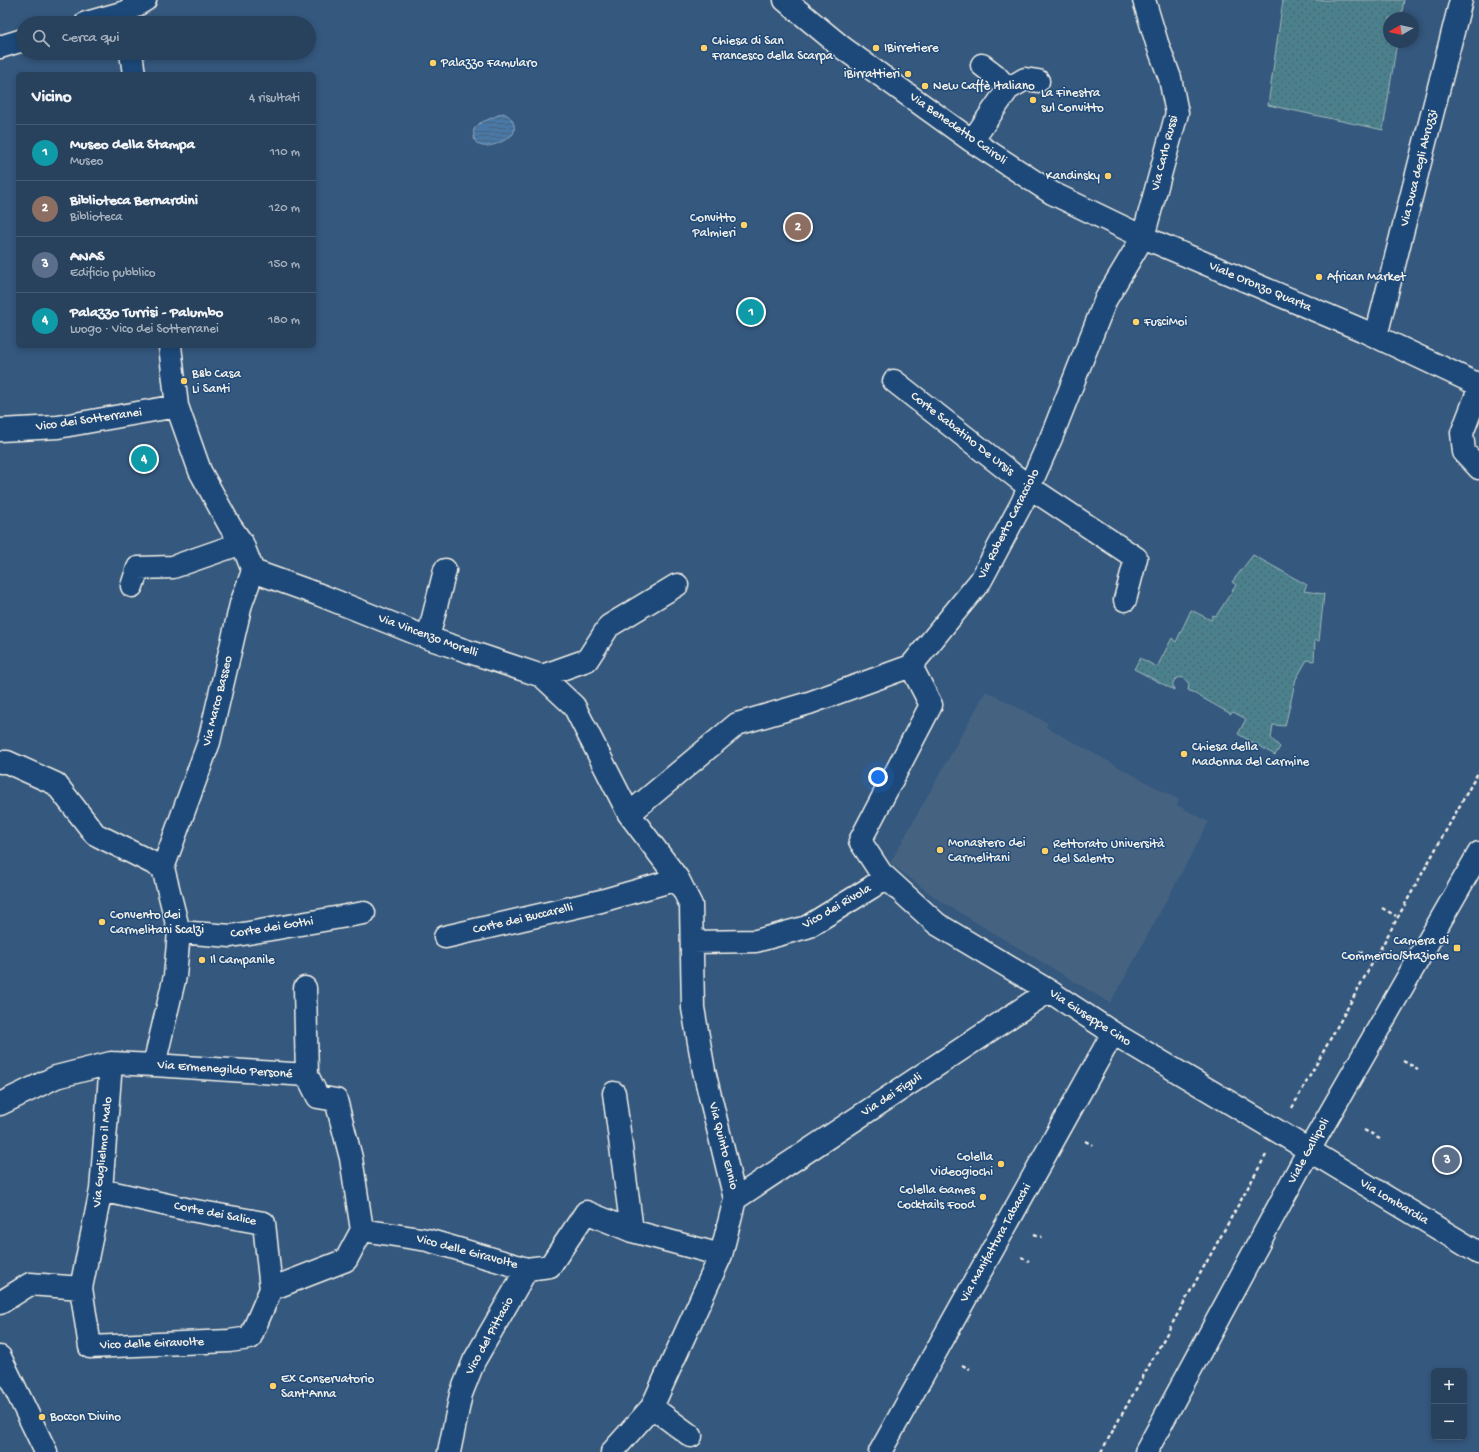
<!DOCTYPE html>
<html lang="it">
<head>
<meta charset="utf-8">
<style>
  :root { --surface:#28425e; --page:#304964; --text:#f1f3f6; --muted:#a5b0bc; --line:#445b73; --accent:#8abfa5 }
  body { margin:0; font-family:"Gochi Hand",sans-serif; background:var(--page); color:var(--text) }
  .controls { position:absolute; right:12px; bottom:12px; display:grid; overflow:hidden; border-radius:6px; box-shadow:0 2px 6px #0003 }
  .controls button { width:36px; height:36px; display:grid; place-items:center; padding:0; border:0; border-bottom:1px solid var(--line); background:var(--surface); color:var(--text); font:20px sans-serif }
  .compass { position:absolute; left:1383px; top:12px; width:36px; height:36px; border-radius:50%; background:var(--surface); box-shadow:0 2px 6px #0003; rotate:261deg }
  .you { position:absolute; left:878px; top:777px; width:14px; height:14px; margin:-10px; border:3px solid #fff; border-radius:50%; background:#1a73e8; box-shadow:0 0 0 6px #1a73e833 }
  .badge { display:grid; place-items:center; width:26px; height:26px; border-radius:50%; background:var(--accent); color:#fff; font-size:13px; font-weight:700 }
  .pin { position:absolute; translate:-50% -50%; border:2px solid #fff; box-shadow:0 1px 4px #0006 }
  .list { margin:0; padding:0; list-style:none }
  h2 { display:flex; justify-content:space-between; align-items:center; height:52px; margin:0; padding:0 16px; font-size:17px }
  h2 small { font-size:13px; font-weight:400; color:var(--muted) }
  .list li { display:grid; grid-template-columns:26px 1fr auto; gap:12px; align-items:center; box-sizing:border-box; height:56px; padding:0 16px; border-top:1px solid var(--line) }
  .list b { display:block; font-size:15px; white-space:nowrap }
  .list p { margin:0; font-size:13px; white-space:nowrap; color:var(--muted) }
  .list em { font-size:13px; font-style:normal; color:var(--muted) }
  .icon { flex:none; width:22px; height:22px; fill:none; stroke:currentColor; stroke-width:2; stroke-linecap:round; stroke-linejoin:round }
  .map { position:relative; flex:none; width:1479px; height:1452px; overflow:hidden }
  .search { position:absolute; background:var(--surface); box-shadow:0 2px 6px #0003; left:16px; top:16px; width:300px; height:44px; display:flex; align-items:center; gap:10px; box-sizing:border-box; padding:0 14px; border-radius:22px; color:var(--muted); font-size:15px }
  .panel { position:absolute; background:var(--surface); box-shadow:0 2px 6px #0003; left:16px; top:72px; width:300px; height:276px; border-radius:6px }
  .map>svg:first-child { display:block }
  .built { fill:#446281 }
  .garden { fill:url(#garden-dots); stroke:#a0b8ba }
  .water { fill:url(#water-rules); stroke:#8ea8c0 }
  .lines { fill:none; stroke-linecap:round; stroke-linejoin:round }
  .street-casing { stroke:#f4f1e8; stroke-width:25 }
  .primary-casing { stroke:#f4f1e8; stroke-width:25 }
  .path { stroke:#f4f1e8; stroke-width:2.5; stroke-dasharray:4 3; stroke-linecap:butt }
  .street { stroke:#1f4a7a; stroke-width:22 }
  .primary { stroke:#1f4a7a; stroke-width:22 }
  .poi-dot { fill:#ffd166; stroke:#1f4a7a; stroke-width:1.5 }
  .labels { text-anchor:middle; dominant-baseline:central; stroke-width:3; stroke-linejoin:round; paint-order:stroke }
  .poi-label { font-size:13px; fill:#f4f1e8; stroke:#1f4a7a; text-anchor:start }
  .street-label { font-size:13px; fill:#f4f1e8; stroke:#1f4a7a }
</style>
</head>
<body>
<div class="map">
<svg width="1479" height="1452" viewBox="0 0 1479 1452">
  <defs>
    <pattern id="garden-dots" width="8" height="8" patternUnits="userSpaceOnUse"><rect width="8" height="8" fill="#4c808d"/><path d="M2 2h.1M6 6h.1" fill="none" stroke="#4b676d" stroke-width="1.8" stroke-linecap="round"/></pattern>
    <pattern id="water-rules" width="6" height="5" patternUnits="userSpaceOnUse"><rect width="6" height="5" fill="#4a78a6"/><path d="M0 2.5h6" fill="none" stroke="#4a627b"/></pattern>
  </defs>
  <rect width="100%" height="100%" fill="#35587e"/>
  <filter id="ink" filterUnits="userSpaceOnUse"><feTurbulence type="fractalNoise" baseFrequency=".025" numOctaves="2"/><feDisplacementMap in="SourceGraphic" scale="8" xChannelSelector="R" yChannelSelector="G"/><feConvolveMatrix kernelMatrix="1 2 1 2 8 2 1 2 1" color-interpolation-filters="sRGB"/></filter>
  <g filter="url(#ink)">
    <!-- built -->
    <path class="built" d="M986,691L1048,723L1046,727L1179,800L1177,805L1209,822L1124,979L1110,1003L937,899L890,863Z"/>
    <!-- garden -->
    <path class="garden" d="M1283,0H1404L1401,18H1389V42H1397L1383,130L1268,105Z
      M1253,555L1307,585L1304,591L1324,594L1319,641L1315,640L1314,661L1307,660L1296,679L1285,726L1273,725L1271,738L1280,747L1275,755L1238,734L1246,719L1233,712L1231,714L1188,690L1189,684L1184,678C1175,676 1171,682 1174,690L1134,669L1140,658L1157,667L1172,638L1176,642L1191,610L1211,620L1213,615L1216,616L1236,585L1232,582Z"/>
    <!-- water -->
    <path class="water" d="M503,113C512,116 517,126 513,134C501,145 470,157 474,129L480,123Z"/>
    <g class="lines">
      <defs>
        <path id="street" d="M785,0L843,48L972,141L1052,193L1143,237L1362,330L1479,385
          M86,23L125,12L145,0
          M0,47L23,40
          M131,53L134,74
          M1008,89L1025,79L1038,81
          M972,141L1008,89L995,75L982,65
          M1376,336L1461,0
          M894,381L1029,487L1136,558L1125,600
          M1479,389L1462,433L1464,452L1479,468
          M0,430L58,427L177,406
          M253,571L320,595L428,638L542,676L574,706L629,814L678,879L691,905L693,1008L704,1071L735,1199L721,1255L652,1407L612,1452
          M132,586L138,568L173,567L242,543
          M428,638L445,570
          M911,666L931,705L860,841L881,873L937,924L1049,991L1113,1033L1279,1132L1479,1253
          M542,676L587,660L609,626L677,585
          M0,762H7L56,784L95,834L163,868
          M629,814L737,724L809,703L911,666L981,580L1022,503L1051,438L1106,299L1143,237L1177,113L1170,78L1157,43L1144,0
          M179,932L231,936L364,913
          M445,937L601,901L678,879
          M693,942L756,941L807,927L872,887L885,877
          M305,988L307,1075
          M154,1065L175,976L179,932L163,868L209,742L241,604L253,571L242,543L230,526L200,471L177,406L170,346
          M614,1093L632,1231
          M0,1104L56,1077L111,1063L154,1065L307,1075L318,1097L336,1100L351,1158L362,1230
          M101,1190L190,1210L264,1223L271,1289
          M735,1199L1049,991
          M81,1288L101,1190L111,1063
          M0,1303L30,1284L81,1288L90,1347L229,1341L250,1338L271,1289L346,1260L362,1230L427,1240L527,1269L550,1266L586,1212L632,1231L721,1255
          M0,1357L46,1452
          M652,1407L691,1436
          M449,1452L461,1394L474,1361L527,1269
          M880,1452L1113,1033"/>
        <path id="primary" d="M1146,1452L1309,1150L1479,853"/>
      </defs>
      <!-- street casing -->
      <use href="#street" class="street-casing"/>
      <!-- primary casing -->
      <use href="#primary" class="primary-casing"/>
      <!-- path -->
      <path class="path" d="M1382,908L1396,916
        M1359,951L1372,958
        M1403,1061L1418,1069
        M1292,1108L1479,771
        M1364,1130L1380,1138
        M1085,1141L1093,1145
        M1034,1234L1042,1237
        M1021,1257L1029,1261
        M962,1365L970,1369
        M1101,1452L1266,1155"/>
      <!-- street -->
      <use href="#street" class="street"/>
      <!-- primary -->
      <use href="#primary" class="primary"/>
    </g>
  </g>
  <!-- markers -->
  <g class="poi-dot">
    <circle cx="704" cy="48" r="4"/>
    <circle cx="876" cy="48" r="4"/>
    <circle cx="433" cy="63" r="4"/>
    <circle cx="908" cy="74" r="4"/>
    <circle cx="925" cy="86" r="4"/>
    <circle cx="1033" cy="100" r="4"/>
    <circle cx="1108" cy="176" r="4"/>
    <circle cx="744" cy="225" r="4"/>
    <circle cx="1319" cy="277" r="4"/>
    <circle cx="1136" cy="322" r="4"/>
    <circle cx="184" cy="381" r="4"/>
    <circle cx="1184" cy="754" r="4"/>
    <circle cx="940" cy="850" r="4"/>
    <circle cx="1045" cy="851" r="4"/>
    <circle cx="102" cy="922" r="4"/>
    <rect x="1453" y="944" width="8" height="8" rx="2"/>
    <circle cx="202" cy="960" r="4"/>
    <circle cx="1001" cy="1164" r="4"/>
    <circle cx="983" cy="1197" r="4"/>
    <circle cx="273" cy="1386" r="4"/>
    <circle cx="42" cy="1417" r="4"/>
  </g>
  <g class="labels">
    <!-- poi labels -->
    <g class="poi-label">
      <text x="712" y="41">Chiesa di San<tspan x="712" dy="15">Francesco della Scarpa</tspan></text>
      <text x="884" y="48">IBirretiere</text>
      <text x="441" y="63">Palazzo Famularo</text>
      <text x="900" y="74" text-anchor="end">iBirrattieri</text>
      <text x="933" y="86">New Caffè Italiano</text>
      <text x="1041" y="93">La Finestra<tspan x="1041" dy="15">sul Convitto</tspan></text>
      <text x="1100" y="176" text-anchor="end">Kandinsky</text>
      <text x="736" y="218" text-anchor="end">Convitto<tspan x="736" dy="15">Palmieri</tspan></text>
      <text x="1327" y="277">African Market</text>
      <text x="1144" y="322">FusciMoi</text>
      <text x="192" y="374">B&amp;b Casa<tspan x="192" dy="15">Li Santi</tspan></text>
      <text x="1192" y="747">Chiesa della<tspan x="1192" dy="15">Madonna del Carmine</tspan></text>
      <text x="948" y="843">Monastero dei<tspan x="948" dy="15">Carmelitani</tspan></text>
      <text x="1053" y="844">Rettorato Università<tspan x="1053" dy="15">del Salento</tspan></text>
      <text x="110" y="915">Convento dei<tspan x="110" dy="15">Carmelitani Scalzi</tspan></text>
      <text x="1449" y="941" text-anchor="end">Camera di<tspan x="1449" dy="15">Commercio/Stazione</tspan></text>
      <text x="210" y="960">Il Campanile</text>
      <text x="993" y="1157" text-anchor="end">Colella<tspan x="993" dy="15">Videogiochi</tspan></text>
      <text x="975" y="1190" text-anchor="end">Colella Games<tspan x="975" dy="15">Cocktails Food</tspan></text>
      <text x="281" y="1379">Ex Conservatorio<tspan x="281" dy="15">Sant'Anna</tspan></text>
      <text x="50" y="1417">Boccon Divino</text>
    </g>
    <!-- street labels -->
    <g class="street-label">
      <text transform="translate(958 129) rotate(35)">Via Benedetto Cairoli</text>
      <text transform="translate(1165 153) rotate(-76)">Via Carlo Russi</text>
      <text transform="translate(1419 168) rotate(-76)">Via Duca degli Abruzzi</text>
      <text transform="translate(1260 287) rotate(23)">Viale Oronzo Quarta</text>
      <text transform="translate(89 420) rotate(-8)">Vico dei Sotterranei</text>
      <text transform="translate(962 434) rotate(38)">Corte Sabatino De Ursis</text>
      <text transform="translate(1009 524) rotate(-63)">Via Roberto Caracciolo</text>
      <text transform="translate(428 636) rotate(20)">Via Vincenzo Morelli</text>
      <text transform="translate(218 701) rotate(-76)">Via Marco Basseo</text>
      <text transform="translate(837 907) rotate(-30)">Vico dei Rivola</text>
      <text transform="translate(523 919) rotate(-13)">Corte dei Buccarelli</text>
      <text transform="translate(272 928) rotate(-9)">Corte dei Gothi</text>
      <text transform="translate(1090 1018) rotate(33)">Via Giuseppe Cino</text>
      <text transform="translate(225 1070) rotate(4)">Via Ermenegildo Personé</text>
      <text transform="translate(892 1095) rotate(-33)">Via dei Figuli</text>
      <text transform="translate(723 1146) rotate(76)">Via Quinto Ennio</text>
      <text transform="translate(1309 1151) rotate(-61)">Viale Gallipoli</text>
      <text transform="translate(103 1152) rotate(-84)">Via Guglielmo il Malo</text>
      <text transform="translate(1394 1202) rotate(31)">Via Lombardia</text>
      <text transform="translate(215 1214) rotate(11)">Corte dei Salice</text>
      <text transform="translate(996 1243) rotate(-61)">Via Manifattura Tabacchi</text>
      <text transform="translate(467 1252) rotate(15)">Vico delle Giravolte</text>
      <text transform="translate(490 1336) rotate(-61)">Vico del Pittacio</text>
      <text transform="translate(152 1344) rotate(-2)">Vico delle Giravolte</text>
    </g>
  </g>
</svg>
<div class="controls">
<button>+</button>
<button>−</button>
</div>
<svg class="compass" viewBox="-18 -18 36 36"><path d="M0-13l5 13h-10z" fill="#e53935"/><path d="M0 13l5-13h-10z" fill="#a5b0bc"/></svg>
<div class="you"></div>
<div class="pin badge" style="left:751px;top:312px;background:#0f9aa8">1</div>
<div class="pin badge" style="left:798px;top:227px;background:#8d6e63">2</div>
<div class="pin badge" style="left:1447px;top:1160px;background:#5c6f8a">3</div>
<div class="pin badge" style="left:144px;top:459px;background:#0f9aa8">4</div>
<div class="search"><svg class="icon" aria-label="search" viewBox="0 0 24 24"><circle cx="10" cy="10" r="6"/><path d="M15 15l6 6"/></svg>Cerca qui</div>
<section class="panel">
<h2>Vicino<small>4 risultati</small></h2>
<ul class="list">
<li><span class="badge" style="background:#0f9aa8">1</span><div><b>Museo della Stampa</b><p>Museo</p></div><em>110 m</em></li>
<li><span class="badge" style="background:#8d6e63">2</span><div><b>Biblioteca Bernardini</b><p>Biblioteca</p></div><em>120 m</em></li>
<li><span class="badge" style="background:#5c6f8a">3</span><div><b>ANAS</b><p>Edificio pubblico</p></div><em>150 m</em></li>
<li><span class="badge" style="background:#0f9aa8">4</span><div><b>Palazzo Turrisi - Palumbo</b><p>Luogo · Vico dei Sotterranei</p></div><em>180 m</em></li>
</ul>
</section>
</div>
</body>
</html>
